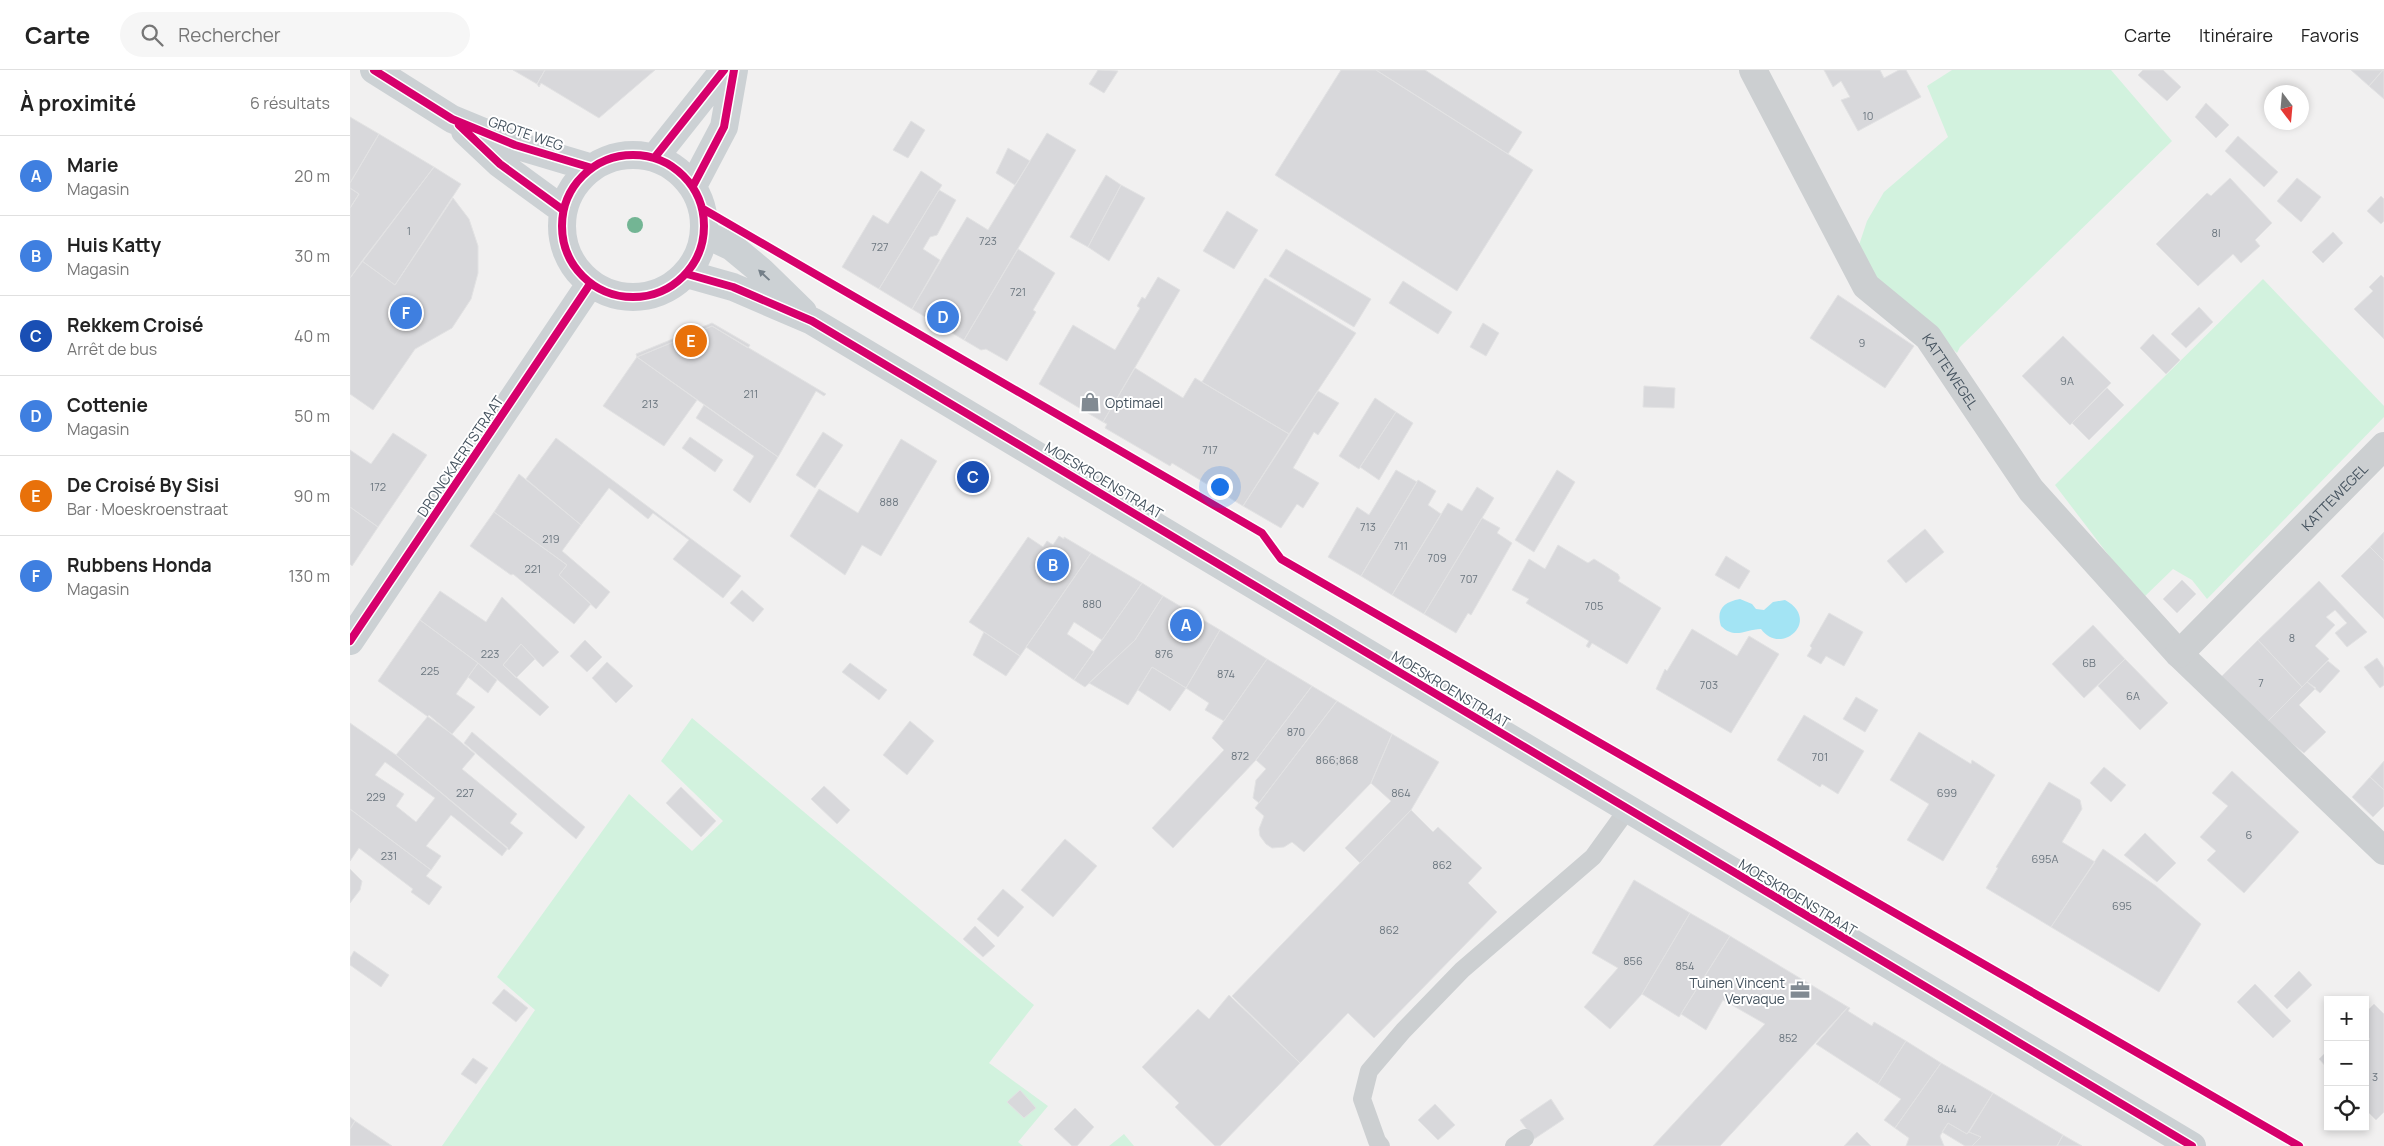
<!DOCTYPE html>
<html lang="fr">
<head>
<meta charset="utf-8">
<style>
  :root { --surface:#fff; --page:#f6f6f6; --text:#222; --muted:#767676; --line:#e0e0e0; --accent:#2563eb }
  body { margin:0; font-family:Manrope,sans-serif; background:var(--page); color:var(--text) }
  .controls { position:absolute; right:15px; bottom:15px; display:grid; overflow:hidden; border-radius:0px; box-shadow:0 2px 8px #0003 }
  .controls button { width:45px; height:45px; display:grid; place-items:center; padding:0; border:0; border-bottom:1px solid var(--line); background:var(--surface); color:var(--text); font:25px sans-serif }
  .compass { position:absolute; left:1914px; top:15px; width:45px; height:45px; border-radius:50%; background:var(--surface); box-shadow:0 2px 8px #0003; rotate:164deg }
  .you { position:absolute; left:869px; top:416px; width:18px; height:18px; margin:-12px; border:4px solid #fff; border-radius:50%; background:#1a73e8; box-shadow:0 0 0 8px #1a73e833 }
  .badge { display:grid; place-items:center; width:32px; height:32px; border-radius:50%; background:var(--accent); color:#fff; font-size:16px; font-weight:700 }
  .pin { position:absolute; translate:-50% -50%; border:2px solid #fff; box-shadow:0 1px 5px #0006 }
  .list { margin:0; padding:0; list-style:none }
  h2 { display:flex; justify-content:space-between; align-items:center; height:65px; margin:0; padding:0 20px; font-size:21px }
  h2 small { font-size:16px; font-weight:400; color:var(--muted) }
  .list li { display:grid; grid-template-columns:32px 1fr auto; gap:15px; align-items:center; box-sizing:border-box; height:80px; padding:0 20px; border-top:1px solid var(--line) }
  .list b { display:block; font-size:19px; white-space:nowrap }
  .list p { margin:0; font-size:16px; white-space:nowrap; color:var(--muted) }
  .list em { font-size:16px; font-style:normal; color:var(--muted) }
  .icon { flex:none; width:28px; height:28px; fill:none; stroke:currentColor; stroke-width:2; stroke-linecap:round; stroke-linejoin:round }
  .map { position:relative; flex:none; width:2034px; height:1076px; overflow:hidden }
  header { display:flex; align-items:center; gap:30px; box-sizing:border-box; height:70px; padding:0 25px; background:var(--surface); border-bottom:1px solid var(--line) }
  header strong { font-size:24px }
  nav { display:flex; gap:28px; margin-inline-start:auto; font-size:18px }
  .search { width:350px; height:45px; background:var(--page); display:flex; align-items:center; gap:12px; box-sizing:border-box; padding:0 18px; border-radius:28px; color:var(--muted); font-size:19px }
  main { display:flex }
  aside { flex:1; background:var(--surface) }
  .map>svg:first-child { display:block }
  .green { fill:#d2f2de }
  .water { fill:#a3e4f4 }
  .building { fill:#d8d8db; stroke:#e2e2e3; fill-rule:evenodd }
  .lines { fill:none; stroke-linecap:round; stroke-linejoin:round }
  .lane { stroke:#cccfd1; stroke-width:18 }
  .street { stroke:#cccfd1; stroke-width:28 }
  .secondary { stroke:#ccd1d4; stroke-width:28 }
  .cycleway-casing { stroke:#fff; stroke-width:11 }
  .cycleway { stroke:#d6006c; stroke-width:8 }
  .tree { fill:#73b594 }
  .oneway { fill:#747f88 }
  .labels { text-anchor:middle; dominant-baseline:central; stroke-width:4; stroke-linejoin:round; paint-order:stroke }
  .number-label { font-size:11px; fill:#6b767f }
  .street-label { font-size:14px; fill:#45535f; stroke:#fff }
  .poi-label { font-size:14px; fill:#45535f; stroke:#fff; text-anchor:start }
</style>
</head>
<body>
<header>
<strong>Carte</strong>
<div class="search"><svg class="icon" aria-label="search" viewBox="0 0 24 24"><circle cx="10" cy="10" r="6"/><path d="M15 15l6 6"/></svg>Rechercher</div>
<nav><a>Carte</a><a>Itinéraire</a><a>Favoris</a></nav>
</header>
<main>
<aside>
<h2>À proximité<small>6 résultats</small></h2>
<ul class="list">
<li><span class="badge" style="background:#3f7fe0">A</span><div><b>Marie</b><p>Magasin</p></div><em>20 m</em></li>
<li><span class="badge" style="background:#3f7fe0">B</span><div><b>Huis Katty</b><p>Magasin</p></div><em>30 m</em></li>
<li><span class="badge" style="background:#1a4fb4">C</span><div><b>Rekkem Croisé</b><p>Arrêt de bus</p></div><em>40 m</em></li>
<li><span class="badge" style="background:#3f7fe0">D</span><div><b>Cottenie</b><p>Magasin</p></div><em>50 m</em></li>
<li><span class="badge" style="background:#e8710a">E</span><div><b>De Croisé By Sisi</b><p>Bar · Moeskroenstraat</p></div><em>90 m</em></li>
<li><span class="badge" style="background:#3f7fe0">F</span><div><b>Rubbens Honda</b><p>Magasin</p></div><em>130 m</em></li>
</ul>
</aside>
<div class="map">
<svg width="2034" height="1076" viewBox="0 0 2034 1076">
  <rect width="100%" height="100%" fill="#f1f0f0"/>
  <!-- green -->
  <path class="green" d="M1602,0H1761L1822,71L1610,277L1607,283L1525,206L1507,181L1517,151L1534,122L1598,67L1577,16Z
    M1913,209L2034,336V347L1857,529L1842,510L1823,499L1792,529L1705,415Z
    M342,648L684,935L639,993L698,1036L668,1072L673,1076H92L185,940L147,907L279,724L342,781L373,751L311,691Z
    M774,1064L784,1076H759Z"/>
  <!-- water -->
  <path class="water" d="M1390,529L1402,534L1406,539L1414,540L1423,532L1435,530C1472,550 1431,587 1411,559C1396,559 1385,570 1371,556C1366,540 1373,532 1390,529Z"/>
  <!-- building -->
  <path class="building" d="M163,0H195L187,14Z
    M195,0H305L249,48L191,13L189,17L187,14Z
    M748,0L768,1L754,23L739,14Z
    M991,0H1026L1183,100L1107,221L925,105Z
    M1026,0H1075L1172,62L1158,84Z
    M1474,0H1530L1534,8L1549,0H1556L1571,27L1508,61L1491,30L1500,27L1491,11L1483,17Z
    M1793,0H1813L1831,17L1817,31L1788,5Z
    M2001,0H2033L2019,16Z
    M2033,0H2034V29L2019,16Z
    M1856,33L1879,55L1866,68L1845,47Z
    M0,47L29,64L0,113Z
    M561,51L575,60L558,88L543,80Z
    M697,63L726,80L614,270L562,239L617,147L638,160Z
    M29,64L84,97L0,208V138L9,124L0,118V113Z
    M1888,66L1928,102L1914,117L1875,81Z
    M658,78L680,91L665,115L646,103Z
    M84,97L111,114L45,215L12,191Z
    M571,101L592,115L529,219L492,197L523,145L538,154Z
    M756,105L771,115L738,177L720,167Z
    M1880,108L1922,153L1905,170L1910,176L1891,193L1883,184L1848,216L1806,174L1857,123L1861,126Z
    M1947,108L1971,127L1951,152L1927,131Z
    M771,115L795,128L759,191L738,177Z
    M0,118L9,124L0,138Z
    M589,120L606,130L587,165L580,167L573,179L590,190L562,239L529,219Z
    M2031,126L2034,129V151L2031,154L2017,141Z
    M103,128L119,149L128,176V203L121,229L102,258L65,279L23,340L0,324V208L12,191L45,215Z
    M877,141L908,160L884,199L853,181Z
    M1983,162L1993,173L1973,193L1962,182Z
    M668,179L705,203L683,240L686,242L657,291L636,279L631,280L614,270Z
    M936,179L1021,229L1004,257L919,206Z
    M2031,205L2034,208V269L2004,239L2023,221L2019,217Z
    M808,207L830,220L753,352L689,314L723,255L765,280L790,238L787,236L792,227L795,229Z
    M915,208L1006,263L939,364L852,312Z
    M1053,211L1102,242L1088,264L1039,233Z
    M1488,225L1564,276L1535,318L1460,268Z
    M1849,237L1863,252L1836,278L1821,264Z
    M362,253L400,275L398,278L362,256L287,287L286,284Z
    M1133,253L1149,263L1136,286L1120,277Z
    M362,256L476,324L474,326L466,321L428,387L287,287Z
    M1803,264L1830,290L1816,304L1790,278Z
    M1713,266L1761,313L1720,355L1672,306Z
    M287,287L347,330L314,376L253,336Z
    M785,298L833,328L845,308L939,364L893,436L822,393L820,396L755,358L757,354L753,352Z
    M1294,316L1325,318L1324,338L1293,337Z
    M1757,318L1774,335L1739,370L1722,353Z
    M968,321L989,333L968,365L964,362L943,398L969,413L953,438L947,434L931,458L893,436Z
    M1025,328L1046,342L1009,399L989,386Z
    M354,335L428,387L400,433L383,420L404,386L346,348Z
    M1046,342L1063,353L1029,410L1010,397Z
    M473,362L493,375L465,418L446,405Z
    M43,363L77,385L28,457L0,437V380L21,394Z
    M340,367L373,390L365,402L332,378Z
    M206,368L391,506L373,528L323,489L339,470L303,443L298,449L259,418L231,455L176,409Z
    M551,369L587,391L531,486L512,475L495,505L440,466L469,419L508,443Z
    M1046,400L1067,412L1011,506L978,487L1007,437L1019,445Z
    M1207,400L1225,412L1184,482L1165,470Z
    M169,404L231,455L212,481L260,522L246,539L209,505L217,495L144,442Z
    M1068,410L1086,421L1078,435L1091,444L1042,525L1011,506Z
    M1127,417L1144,428L1074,544L1042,525L1098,433L1112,441Z
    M0,437L28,457L2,496L0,494Z
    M144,442L217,495L209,505L241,534L224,554L163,504L161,505L120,476Z
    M1132,448L1150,458L1147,463L1162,473L1121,545L1118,543L1106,563L1074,544Z
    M1575,459L1594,482L1556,513L1537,491Z
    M2034,462V491L2020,477Z
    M709,466L714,469V467L741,483L670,586L619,552L678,467L693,477L697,471L703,475Z
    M1208,475L1238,493L1244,489L1268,504L1270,508L1268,511L1311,538L1277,594L1242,573L1239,578L1236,576L1239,571L1176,533L1179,529L1162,520L1179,489L1195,499Z
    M2020,477L2034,491V549L1991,506Z
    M741,483L792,513L752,570L724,552L717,564L744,582L724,610L676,577Z
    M1376,486L1400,501L1389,519L1365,505Z
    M1832,510L1846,524L1827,543L1813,529Z
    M1969,511L2017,562L1997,577L1985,563L1997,553L1985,540L1976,547L1985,555L1965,576L1979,589L1952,617L1908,570Z
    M792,513L813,526L785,570L735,617L724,610Z
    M392,520L414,539L403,552L380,533Z
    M90,521L136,552L152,527L209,582L193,597L171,574L153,595L199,637L190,646L128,593L70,550Z
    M813,526L870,560L836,618L802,597L778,635L739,613L785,570Z
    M1479,543L1513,562L1494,596L1476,586L1471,594L1457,586L1462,578L1460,576Z
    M70,550L128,593L106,624L125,637L102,664L28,611Z
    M1743,555L1775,589L1734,628L1702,594Z
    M1342,559L1387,586L1399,566L1429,584L1381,663L1306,619L1315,599L1317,601Z
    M870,560L917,589L874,651L855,640L859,633L836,618Z
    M634,562L670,586L656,606L623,585Z
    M235,570L252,587L237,602L220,586Z
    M1908,570L1952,617L1916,653L1870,608Z
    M171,574L185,589L166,608L153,595Z
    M2027,588L2034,598V615L2030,618L2014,597Z
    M917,589L962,616L906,690L823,778L802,758L874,680L862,668Z
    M1775,589L1818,633L1790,660L1748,616Z
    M1978,591L1990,601L1970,623L1957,612Z
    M257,592L283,616L266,633L242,608Z
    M128,593L147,610L138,623L118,607Z
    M500,593L537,620L529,630L492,602Z
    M802,597L836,618L820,641L788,620Z
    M1957,612L1966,618L1949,635L1976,662L1954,683L1916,653Z
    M962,616L987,631L909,733L903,728L906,710L916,699L906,690Z
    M1506,627L1528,640L1515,662L1493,649Z
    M987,631L1042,664L1021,713L954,782L942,772L934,777L922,778L916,774L910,766L909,759L914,746L905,738Z
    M79,645L125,684L112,699L167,744L160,753L173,763L159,780L46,685Z
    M1454,645L1514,681L1488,724L1472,714L1470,717L1427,690Z
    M560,651L584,671L557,705L533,685Z
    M0,653L46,685L158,778L152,786L101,745L76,776L91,786L81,800L0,739ZM35,692L85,728L66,752L46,736L54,724L25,705Z
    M122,662L235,757L226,769L114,673Z
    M1569,662L1621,694L1622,690L1645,705L1593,791L1557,770L1579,734L1540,710Z
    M1042,664L1089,692L1061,740L1010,793L995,778L1041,731L1021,713Z
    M2034,691V720L2020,707Z
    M1754,697L1776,715L1761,732L1740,713Z
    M1882,701L1949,762L1894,823L1857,790L1866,781L1850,767L1878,736L1862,723Z
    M2020,707L2034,720V736L2023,747L2002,727Z
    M1699,712L1730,730L1732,739L1712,772L1745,792L1701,857L1636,818L1648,798L1646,797Z
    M474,716L500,740L487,754L461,729Z
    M331,717L366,751L351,767L316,733Z
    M0,739L81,800L76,806L92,817L79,835L61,822L63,819L9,778L0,791Z
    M1061,740L1083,762L1088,757L1132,798L1118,813L1147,842L1024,968L998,943L950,993L882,926Z
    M1795,763L1826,793L1807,812L1774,785Z
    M715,769L747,796L703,847L671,820Z
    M1753,779L1806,816L1851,854L1809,922L1701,857Z
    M0,799L12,811L10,820L0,833Z
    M1284,810L1340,843L1292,924L1260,959L1234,937L1268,898L1242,883Z
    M653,819L674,837L648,867L627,849Z
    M1340,843L1380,866L1329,947L1292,924Z
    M625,856L645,876L633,887L613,869Z
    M1380,866L1498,937L1370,1076H1303L1415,954L1373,930L1356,960L1331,944Z
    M4,881L39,905L31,917L0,895V888Z
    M1949,901L1962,915L1937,939L1924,926Z
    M1905,914L1941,951L1923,968L1887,932Z
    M154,919L178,938L166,952L142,933Z
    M879,925L950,993L870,1076H865L825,1037L829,1033L792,997L848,939L859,949Z
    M2024,934L2034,944V1042L2026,1050L2015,1039V973L2020,969L2015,965V943Z
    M1498,937L1500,938L1498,941L1522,956L1524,952L1556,971L1528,1014L1466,974Z
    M1556,971L1591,993L1545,1058L1534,1050L1551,1029L1528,1014Z
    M1978,980V999L1969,989Z
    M123,988L138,998L126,1014L111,1004Z
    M1591,993L1643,1023L1617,1064L1598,1053L1590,1066L1594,1076H1556L1559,1068L1545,1058Z
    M670,1020L686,1038L674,1048L657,1032Z
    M1643,1023L1713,1065L1707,1076H1622L1631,1067L1619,1062Z
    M1201,1029L1214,1049L1184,1069L1170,1050Z
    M1085,1034L1105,1055L1088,1070L1068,1050Z
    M725,1038L744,1057L727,1076H722L704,1059Z
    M0,1047L5,1051L0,1059Z
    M5,1051L42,1076H0V1059Z
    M1598,1053L1617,1064L1619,1062L1631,1067L1622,1076H1615L1592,1062Z
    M1507,1062L1521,1076H1494Z
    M1713,1065L1732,1076H1707Z"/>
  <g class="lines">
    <!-- lane -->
    <path class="lane" d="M1031,1076L1027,1071L1012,1029L1019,1001L1053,961L1112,900L1243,787L1277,740
      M1164,1076L1175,1068"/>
    <!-- street -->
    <g class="street">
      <path id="s1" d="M1403,0L1516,216L1578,267L1681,420L1829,584L2034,781"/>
      <path id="s2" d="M1829,584L2034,376"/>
    </g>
    <!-- secondary -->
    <path class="secondary" d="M24,0L102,49L165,75L242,98
      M115,61L150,94L213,140
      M212 156a71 71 0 1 1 142 0a71 71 0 1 1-142 0Z
      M305,87L374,0
      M343,116L374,57L384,0
      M355,164L382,177L411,201L453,242
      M337,204L383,217L462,251L1842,1076
      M0,571L240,214"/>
    <defs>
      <path id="cycleway" d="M24,0L102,49L165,75L242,98
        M109,55L150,94L213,140
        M212 156a71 71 0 1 1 142 0a71 71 0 1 1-142 0Z
        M305,87L374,0
        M343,116L374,57L384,0
        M353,139L912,463L931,489L1949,1076
        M337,204L383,217L462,251L1842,1076
        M0,571L240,214"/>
    </defs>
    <!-- cycleway casing -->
    <use href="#cycleway" class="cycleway-casing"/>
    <!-- cycleway -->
    <use href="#cycleway" class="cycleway"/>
  </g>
  <!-- trees -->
  <circle class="tree" cx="285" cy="155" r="8"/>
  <!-- one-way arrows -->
  <defs><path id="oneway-solid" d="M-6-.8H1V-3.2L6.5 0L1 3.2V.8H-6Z" transform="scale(1.25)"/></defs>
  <use class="oneway" href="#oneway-solid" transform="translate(414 205) rotate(-137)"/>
  <!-- icons -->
  <defs>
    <symbol id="shop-bare" viewBox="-9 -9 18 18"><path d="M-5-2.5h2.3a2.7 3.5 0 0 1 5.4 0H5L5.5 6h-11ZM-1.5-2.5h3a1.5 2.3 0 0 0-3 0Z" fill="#818a92" stroke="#fff" stroke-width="2.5" paint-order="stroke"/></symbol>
    <symbol id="office-bare" viewBox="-9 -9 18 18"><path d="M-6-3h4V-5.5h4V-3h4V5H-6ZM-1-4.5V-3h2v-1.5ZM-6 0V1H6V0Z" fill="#818a92" stroke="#fff" stroke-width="2.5" paint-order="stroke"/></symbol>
  </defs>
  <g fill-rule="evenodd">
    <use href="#shop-bare" x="726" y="318" width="28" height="28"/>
    <use href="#office-bare" x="1436" y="906" width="28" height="28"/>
  </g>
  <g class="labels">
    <!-- number labels -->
    <g class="number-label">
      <text x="1518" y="45">10</text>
      <text x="59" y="160">1</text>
      <text x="1866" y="162">8I</text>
      <text x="638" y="170">723</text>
      <text x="530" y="176">727</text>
      <text x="668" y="221">721</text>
      <text x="1512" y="272">9</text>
      <text x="1717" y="310">9A</text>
      <text x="401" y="323">211</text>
      <text x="300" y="333">213</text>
      <text x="860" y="379">717</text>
      <text x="28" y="416">172</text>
      <text x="539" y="431">888</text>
      <text x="1018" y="456">713</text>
      <text x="201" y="468">219</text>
      <text x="1051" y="475">711</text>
      <text x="1087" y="487">709</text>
      <text x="183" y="498">221</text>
      <text x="1119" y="508">707</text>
      <text x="742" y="533">880</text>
      <text x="1244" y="535">705</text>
      <text x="1942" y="567">8</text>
      <text x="140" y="583">223</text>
      <text x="814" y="583">876</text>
      <text x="1739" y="592">6B</text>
      <text x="80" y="600">225</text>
      <text x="876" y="603">874</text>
      <text x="1911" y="612">7</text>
      <text x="1359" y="614">703</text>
      <text x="1783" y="625">6A</text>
      <text x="946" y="661">870</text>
      <text x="890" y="685">872</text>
      <text x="1470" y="686">701</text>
      <text x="987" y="689">866;868</text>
      <text x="115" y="722">227</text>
      <text x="1051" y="722">864</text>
      <text x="1597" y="722">699</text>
      <text x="26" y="726">229</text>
      <text x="1899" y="764">6</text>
      <text x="39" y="785">231</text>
      <text x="1695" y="788">695A</text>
      <text x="1092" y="794">862</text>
      <text x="1772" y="835">695</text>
      <text x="1039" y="859">862</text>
      <text x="1283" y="890">856</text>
      <text x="1335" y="895">854</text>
      <text x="1438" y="967">852</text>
      <text x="2025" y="1006">3</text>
      <text x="1597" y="1038">844</text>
    </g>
    <!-- street labels -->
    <g class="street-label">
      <text transform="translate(176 63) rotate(19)">GROTE WEG</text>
      <text stroke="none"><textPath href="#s1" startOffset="365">KATTEWEGEL</textPath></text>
      <text transform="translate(110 386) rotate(-56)">DRONCKAERTSTRAAT</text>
      <text transform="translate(754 410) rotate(31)">MOESKROENSTRAAT</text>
      <text stroke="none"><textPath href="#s2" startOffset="221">KATTEWEGEL</textPath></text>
      <text transform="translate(1101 619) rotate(31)">MOESKROENSTRAAT</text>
      <text transform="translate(1448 827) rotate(31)">MOESKROENSTRAAT</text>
    </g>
    <!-- poi labels -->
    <g class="poi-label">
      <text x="755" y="332">Optimael</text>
      <text x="1435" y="912" text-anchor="end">Tuinen Vincent<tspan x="1435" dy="16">Vervaque</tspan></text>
    </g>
  </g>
</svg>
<div class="controls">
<button>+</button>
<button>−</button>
<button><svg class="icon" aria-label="locate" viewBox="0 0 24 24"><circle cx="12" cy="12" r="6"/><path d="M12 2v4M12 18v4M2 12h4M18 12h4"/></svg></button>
</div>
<svg class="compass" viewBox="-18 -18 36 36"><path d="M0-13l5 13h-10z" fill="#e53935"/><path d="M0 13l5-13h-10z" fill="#767676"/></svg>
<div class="you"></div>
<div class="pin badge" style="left:836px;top:555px;background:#3f7fe0">A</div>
<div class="pin badge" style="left:703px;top:495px;background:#3f7fe0">B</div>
<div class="pin badge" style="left:623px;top:407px;background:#1a4fb4">C</div>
<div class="pin badge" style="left:593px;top:247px;background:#3f7fe0">D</div>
<div class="pin badge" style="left:341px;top:271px;background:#e8710a">E</div>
<div class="pin badge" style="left:56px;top:243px;background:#3f7fe0">F</div>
</div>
</main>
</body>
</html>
